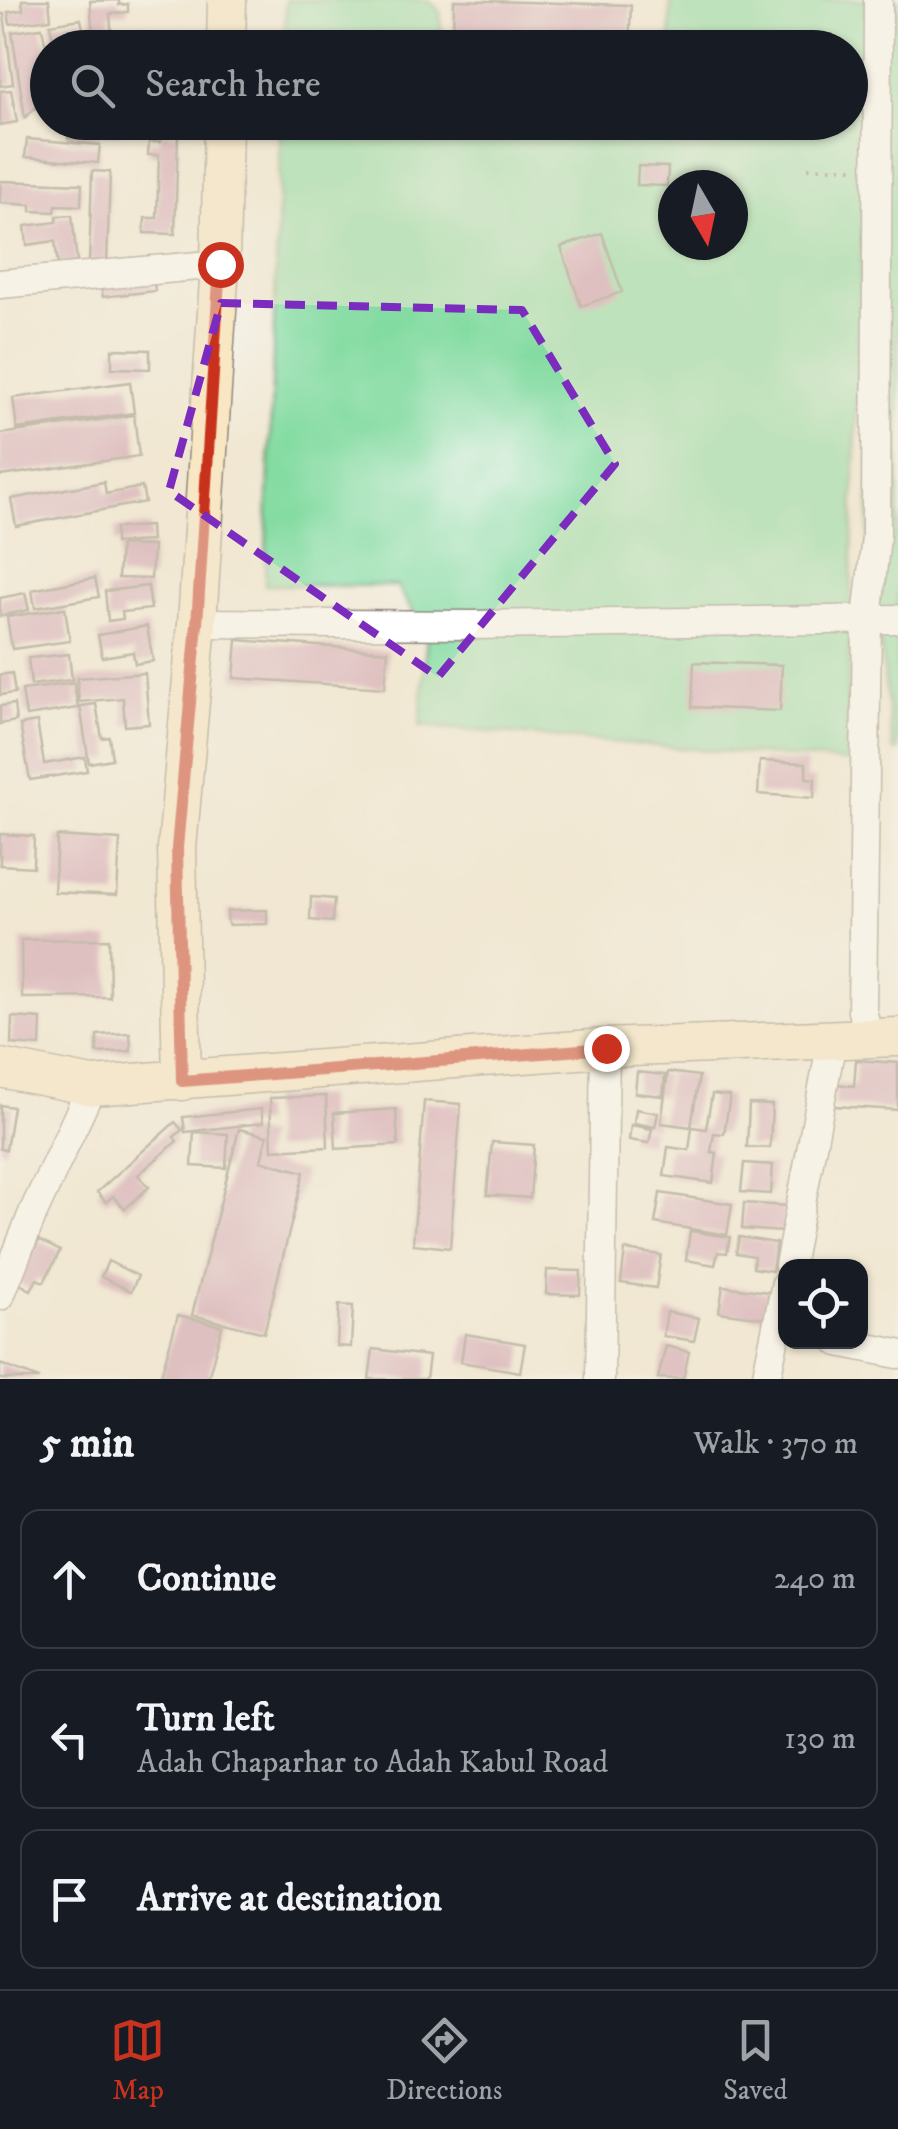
<!DOCTYPE html>
<html lang="en">
<head>
<meta charset="utf-8">
<style>
  :root { --surface:#171b24; --page:#20242c; --text:#f1f3f6; --muted:#9ea1a6; --line:#363941; --accent:#c8321e }
  body { margin:0; font-family:"IM FELL DW Pica",serif; background:var(--page); color:var(--text) }
  .controls { position:absolute; right:30px; bottom:30px; display:grid; overflow:hidden; border-radius:20px; box-shadow:0 2px 8px #0004 }
  .controls button { width:90px; height:90px; display:grid; place-items:center; padding:0; border:0; border-bottom:2px solid var(--line); background:var(--surface); color:var(--text); font:50px sans-serif }
  .compass { position:absolute; left:658px; top:170px; width:90px; height:90px; border-radius:50%; background:var(--surface); box-shadow:0 2px 8px #0004; rotate:171deg }
  .stop { position:absolute; width:30px; height:30px; margin:-22px; border:8px solid #c8321e; border-radius:50%; background:#fff }
  .stop.end { background:#c8321e; border-color:#fff; box-shadow:0 2px 10px #0008 }
  .list { margin:0; padding:0; list-style:none }
  h2 { display:flex; justify-content:space-between; align-items:center; height:130px; margin:0; padding:0 40px; font-size:42px }
  h2 small { font-size:32px; font-weight:400; color:var(--muted) }
  .list li { display:grid; grid-template-columns:65px 1fr auto; gap:30px; align-items:center; box-sizing:border-box; height:140px; margin:0 20px 20px; padding:0 20px; border:2px solid var(--line); border-radius:20px }
  .list b { display:block; font-size:38px; white-space:nowrap }
  .list p { margin:0; font-size:32px; white-space:nowrap; color:var(--muted) }
  .list em { font-size:32px; font-style:normal; color:var(--muted) }
  .icon { flex:none; width:55px; height:55px; fill:none; stroke:currentColor; stroke-width:2; stroke-linecap:round; stroke-linejoin:round }
  .map { position:relative; flex:none; width:898px; height:1379px; overflow:hidden }
  .search { position:absolute; background:var(--surface); box-shadow:0 2px 8px #0004; left:30px; right:30px; top:30px; height:110px; display:flex; align-items:center; gap:25px; box-sizing:border-box; padding:0 35px; border-radius:55px; color:var(--muted); font-size:38px }
  .sheet { height:610px; background:var(--surface) }
  nav { display:flex; justify-content:space-around; align-items:center; box-sizing:border-box; height:140px; border-top:2px solid var(--line); background:var(--surface); font-size:28px; color:var(--muted) }
  nav a { display:grid; justify-items:center; gap:5px }
  nav .on { color:var(--accent) }
  .map>svg:first-child { display:block }
  .green { fill:#82dba0; stroke:#568366; stroke-width:2.5; fill-rule:evenodd }
  .building { fill:#ca91ad }
  .lines { fill:none; stroke-linecap:round; stroke-linejoin:round }
  .street-casing { stroke:#8e897e; stroke-width:31 }
  .secondary-casing { stroke:#8e897e; stroke-width:41 }
  .path { stroke:#8e897e; stroke-width:4; stroke-dasharray:2.5 8; stroke-linecap:butt }
  .street { stroke:#fff; stroke-width:28 }
  .secondary { stroke:#f9e7c3; stroke-width:38 }
  .route { stroke:#c8321e; stroke-width:12 }
  .marked { fill:none; stroke:#7b2cbf; stroke-width:8; stroke-dasharray:20 12; stroke-linejoin:round }
</style>
</head>
<body>
<div class="map">
<svg width="898" height="1379" viewBox="0 0 898 1379">
  <rect width="100%" height="100%" fill="#f6f6f2"/>
  <filter id="ink" filterUnits="userSpaceOnUse"><feTurbulence type="fractalNoise" baseFrequency=".01" numOctaves="2"/><feDisplacementMap in="SourceGraphic" scale="20" xChannelSelector="R" yChannelSelector="G"/><feConvolveMatrix kernelMatrix="1 2 1 2 8 2 1 2 1" color-interpolation-filters="sRGB"/></filter>
  <filter id="wash" filterUnits="userSpaceOnUse"><feTurbulence type="fractalNoise" baseFrequency=".0048" numOctaves="4" result="noise"/><feDisplacementMap in="SourceGraphic" scale="40" xChannelSelector="R" yChannelSelector="G"/><feGaussianBlur stdDeviation="2.25" result="paint"/><feColorMatrix in="noise" values="0 0 0 0 0 0 0 0 0 0 0 0 0 0 0 0 0 1.4 0 .05"/><feComposite in="paint" operator="in"/></filter>
  <g filter="url(#wash)">
    <rect width="100%" height="100%" fill="#f1e7d2"/>
    <!-- green -->
    <path class="green" d="M286,0H429L440,12L442,47H284Z
      M671,0H869L846,762L420,726L427,634L397,586L265,585L281,123L850,122V48L670,47ZM673,185H733V245H673Z
      M877,0H898V620L867,619Z
      M879,631H898V751L893,750Z"/>
    <g id="blocks">
      <!-- building -->
      <path class="building" d="M22,0H49L51,19L10,24L8,12L23,10Z
        M119,0V5L128,4V12L110,14L112,39L126,38L127,48H94L90,1Z
        M454,0L631,5L629,47L453,39Z
        M0,14H4L13,84L0,86Z
        M81,19L87,48H55L50,24Z
        M42,28L48,56V95L25,118L12,32Z
        M11,90L17,122L0,125V91Z
        M68,122H99V138L68,139Z
        M106,122H121V134L106,135Z
        M161,134L178,135L175,234L144,233L145,218H157L159,155H148L149,142H160Z
        M27,139L100,145L98,163L25,157Z
        M638,166L668,167L667,186L637,185Z
        M92,171L110,172L107,265L89,264Z
        M1,181L82,184L81,206L56,205L55,212L31,211V205L0,203Z
        M72,215L77,262L58,265L55,241L27,245L25,226L57,222V216Z
        M602,233L622,292L581,306L561,247Z
        M153,274L155,291L103,297L101,287Z
        M112,349L150,350V369L112,368Z
        M130,382L134,413L17,429L13,398Z
        M134,415L139,456L0,476V434Z
        M104,482L106,494L142,487L145,502L16,526L11,499Z
        M150,526L151,541L115,543V528Z
        M120,545L153,546L151,579L118,578Z
        M95,578L99,597L35,608L32,590Z
        M148,586L151,609L122,612L123,619L108,621L105,591Z
        M25,593L29,610L0,616V598Z
        M65,608L70,641L12,649L7,617Z
        M147,626L153,661L135,664L133,652L102,657L98,635Z
        M237,640L388,651L385,688L234,678Z
        M69,654L72,680L31,685L28,658Z
        M694,662L782,665L780,711L692,707Z
        M12,673L15,693L0,695V675Z
        M145,673L149,724L125,726L123,698L79,702L77,678Z
        M74,683L78,708L26,716L22,690Z
        M14,704L16,721L0,724V706Z
        M96,704L102,738L109,737L112,759L89,763L80,706Z
        M37,722L44,764L85,757L87,771L30,780L20,725Z
        M760,761L806,763V778L815,779L814,798L758,794Z
        M0,834L34,836L33,867L0,865Z
        M57,836L120,840L117,895L54,892Z
        M311,897L334,899L332,922L310,920Z
        M267,910V924L228,925L227,911Z
        M109,939L110,997L22,998L21,940Z
        M12,1017L41,1019L40,1046L11,1044Z
        M130,1033L131,1051L97,1053V1035Z
        M856,1060L898,1063V1110L834,1106L836,1084L854,1086Z
        M637,1072L665,1075L663,1096L635,1093Z
        M668,1072L699,1076L691,1127L661,1123Z
        M712,1094L730,1096L724,1134L714,1133L711,1152L717,1153L713,1183L664,1176L668,1147L689,1150L692,1127L706,1129Z
        M326,1096L328,1147L272,1150L270,1098Z
        M424,1101L461,1104L450,1248L413,1244Z
        M749,1104L772,1105L770,1148L747,1147Z
        M0,1105L13,1107L6,1150L0,1149Z
        M261,1109L263,1123L185,1132L183,1117Z
        M396,1109L398,1145L336,1149L334,1113Z
        M636,1109L658,1113L655,1127L634,1123Z
        M175,1122L182,1130L174,1137L177,1141L138,1175L149,1187L125,1209L113,1196L106,1202L97,1192Z
        M631,1125L652,1129L649,1143L629,1140Z
        M239,1129L267,1136L261,1161L304,1172L264,1333L192,1315Z
        M194,1132L228,1134L226,1168L192,1166Z
        M492,1142L534,1145L530,1198L487,1195Z
        M744,1163L773,1165L771,1194L741,1192Z
        M660,1193L732,1204L727,1235L655,1223Z
        M744,1203L786,1206L784,1232L742,1229Z
        M690,1231L730,1237L727,1253L718,1252L715,1265L686,1260Z
        M739,1237L776,1243L772,1271L753,1268L754,1256L736,1253Z
        M39,1240L60,1251L44,1282L37,1279L31,1290L18,1283Z
        M625,1250L661,1255L656,1288L621,1283Z
        M108,1261L138,1276L131,1291L101,1277Z
        M547,1270L581,1271L580,1295L546,1294Z
        M723,1286L769,1292L765,1318L719,1312Z
        M339,1305L353,1306L351,1347L337,1346Z
        M667,1312L699,1318L694,1341L663,1336Z
        M178,1315L222,1326L208,1379H160Z
        M465,1334L525,1344L520,1372L461,1362Z
        M666,1346L689,1352L683,1379L658,1378Z
        M373,1349L429,1356L426,1379H369Z
        M0,1364L39,1379H0Z"/>
    </g>
  </g>
  <g filter="url(#ink)">
    <use href="#blocks" fill-opacity="0" stroke="#8e897e" stroke-width="2.5"/>
    <g class="lines">
      <defs>
        <path id="street" d="M0,284L220,264
          M197,623L471,625L898,619
          M869,1036L862,1011L867,619L876,537L878,0
          M789,1266L832,1041
          M0,1296L33,1213L92,1086
          M839,1342L898,1354
          M600,1379L605,1048
          M766,1379L786,1283"/>
        <path id="secondary" d="M226,48L227,0
          M0,1068L92,1086L605,1048L898,1037
          M182,1081L177,848L197,623L220,264L223,122"/>
      </defs>
      <!-- street casing -->
      <use href="#street" class="street-casing"/>
      <!-- secondary casing -->
      <use href="#secondary" class="secondary-casing"/>
      <!-- path -->
      <path class="path" d="M808,168H855"/>
      <!-- street -->
      <use href="#street" class="street"/>
      <!-- secondary -->
      <use href="#secondary" class="secondary"/>
    </g>
  </g>
  <g class="lines" filter="url(#ink)">
    <!-- route -->
    <path class="route" d="M220,264L197,624L177,848L182,1081L606,1048"/>
  </g>
  <!-- marked area -->
  <path d="M0 0H898V1379H0ZM221,303L522,310L615,464L438,677L169,491Z" fill="#f1e7d2" fill-opacity=".55" fill-rule="evenodd"/>
  <path class="marked" d="M221,303L522,310L615,464L438,677L169,491Z"/>
</svg>
<div class="controls">
<button><svg class="icon" aria-label="locate" viewBox="0 0 24 24"><circle cx="12" cy="12" r="6"/><path d="M12 2v4M12 18v4M2 12h4M18 12h4"/></svg></button>
</div>
<svg class="compass" viewBox="-18 -18 36 36"><path d="M0-13l5 13h-10z" fill="#e53935"/><path d="M0 13l5-13h-10z" fill="#9ea1a6"/></svg>
<div class="stop" style="left:220px;top:264px"></div>
<div class="stop end" style="left:606px;top:1048px"></div>
<div class="search"><svg class="icon" aria-label="search" viewBox="0 0 24 24"><circle cx="10" cy="10" r="6"/><path d="M15 15l6 6"/></svg>Search here</div>
</div>
<section class="sheet">
<h2>5 min<small>Walk · 370 m</small></h2>
<ul class="list">
<li><svg class="icon" aria-label="ahead" viewBox="0 0 24 24"><path d="M12 20V5M6 11l6-6 6 6"/></svg><div><b>Continue</b></div><em>240 m</em></li>
<li><svg class="icon" aria-label="left" viewBox="0 0 24 24"><path d="M17 20v-9H6M10 6l-5 5 5 5"/></svg><div><b>Turn left</b><p>Adah Chaparhar to Adah Kabul Road</p></div><em>130 m</em></li>
<li><svg class="icon" aria-label="arrive" viewBox="0 0 24 24"><path d="M6 21V4h12l-3 4 3 4H6"/></svg><div><b>Arrive at destination</b></div></li>
</ul>
</section>
<nav>
<a class="on"><svg class="icon" aria-label="map" viewBox="0 0 24 24"><path d="M3 6l6-2 6 2 6-2v14l-6 2-6-2-6 2zM9 4v14M15 6v14"/></svg>Map</a>
<a><svg class="icon" aria-label="directions" viewBox="0 0 24 24"><path d="M12 3l9 9-9 9-9-9zM9 14v-3h6M13 9l2 2-2 2"/></svg>Directions</a>
<a><svg class="icon" aria-label="saved" viewBox="0 0 24 24"><path d="M7 4h10v16l-5-4-5 4z"/></svg>Saved</a>
</nav>
</body>
</html>
